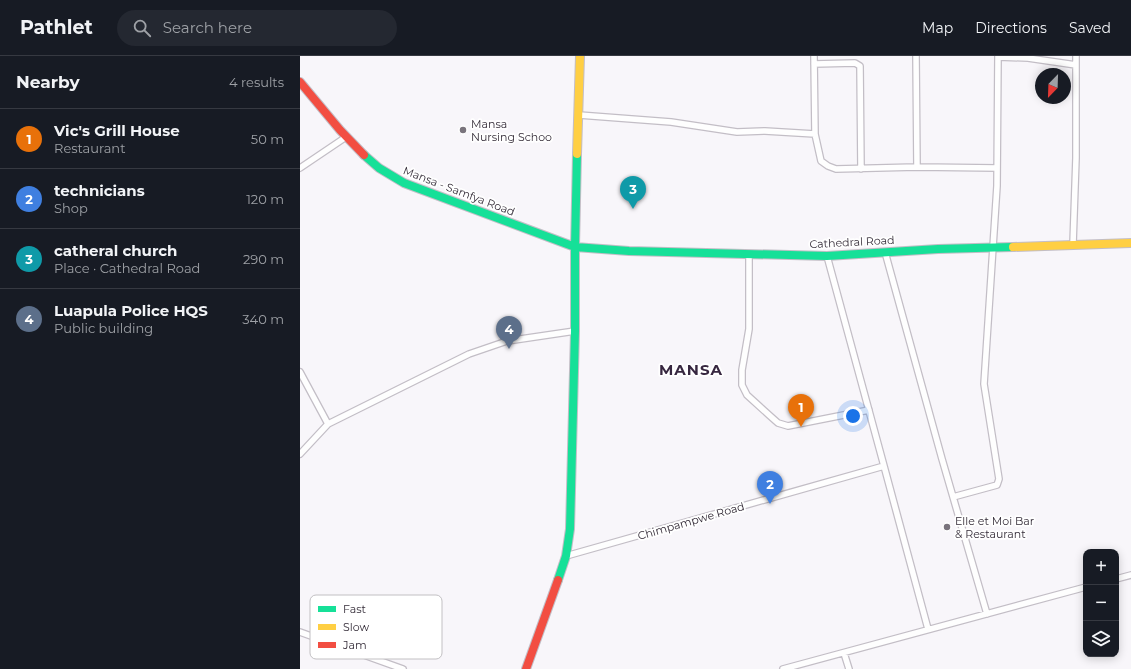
<!DOCTYPE html>
<html lang="en">
<head>
<meta charset="utf-8">
<style>
  :root { --surface:#171b24; --page:#242831; --text:#f1f3f6; --muted:#9ea1a6; --line:#363941; --accent:#8c9099 }
  body { margin:0; font-family:Montserrat,sans-serif; background:var(--page); color:var(--text) }
  .controls { position:absolute; right:12px; bottom:12px; display:grid; overflow:hidden; border-radius:8px; box-shadow:0 2px 10px #0003 }
  .controls button { width:36px; height:36px; display:grid; place-items:center; padding:0; border:0; border-bottom:1px solid var(--line); background:var(--surface); color:var(--text); font:20px sans-serif }
  .compass { position:absolute; left:735px; top:12px; width:36px; height:36px; border-radius:50%; background:var(--surface); box-shadow:0 2px 10px #0003; rotate:203deg }
  .you { position:absolute; left:553px; top:360px; width:14px; height:14px; margin:-10px; border:3px solid #fff; border-radius:50%; background:#1a73e8; box-shadow:0 0 0 6px #1a73e833 }
  .badge { display:grid; place-items:center; width:26px; height:26px; border-radius:50%; background:var(--accent); color:#fff; font-size:13px; font-weight:700 }
  .pin { position:absolute; translate:-50% -33px; filter:drop-shadow(0 1px 2px #0008) }
  .pin::after { content:''; position:absolute; top:21px; width:14px; height:12px; background:inherit; clip-path:polygon(0 0,100% 0,50% 100%) }
  .list { margin:0; padding:0; list-style:none }
  h2 { display:flex; justify-content:space-between; align-items:center; height:52px; margin:0; padding:0 16px; font-size:17px }
  h2 small { font-size:13px; font-weight:400; color:var(--muted) }
  .list li { display:grid; grid-template-columns:26px 1fr auto; gap:12px; align-items:center; box-sizing:border-box; height:60px; padding:0 16px; border-top:1px solid var(--line) }
  .list b { display:block; font-size:15px; white-space:nowrap }
  .list p { margin:0; font-size:13px; white-space:nowrap; color:var(--muted) }
  .list em { font-size:13px; font-style:normal; color:var(--muted) }
  .icon { flex:none; width:22px; height:22px; fill:none; stroke:currentColor; stroke-width:2; stroke-linecap:round; stroke-linejoin:round }
  .map { position:relative; flex:none; width:831px; height:613px; overflow:hidden }
  header { display:flex; align-items:center; gap:24px; box-sizing:border-box; height:56px; padding:0 20px; background:var(--surface); border-bottom:1px solid var(--line) }
  header strong { font-size:19px }
  nav { display:flex; gap:22px; margin-inline-start:auto; font-size:14px }
  .search { width:280px; height:36px; background:var(--page); display:flex; align-items:center; gap:10px; box-sizing:border-box; padding:0 14px; border-radius:22px; color:var(--muted); font-size:15px }
  main { display:flex }
  aside { flex:1; background:var(--surface) }
  .map>svg:first-child { display:block }
  .lines { fill:none; stroke-linecap:round; stroke-linejoin:round }
  .street-casing { stroke:#c3bec6; stroke-width:8 }
  .fast-casing { stroke:#c3bec6; stroke-width:10 }
  .slow-casing { stroke:#c3bec6; stroke-width:10 }
  .jam-casing { stroke:#c3bec6; stroke-width:10 }
  .street { stroke:#fefefe; stroke-width:5.5 }
  .fast { stroke:#16e098; stroke-width:8 }
  .slow { stroke:#ffcf43; stroke-width:8 }
  .jam { stroke:#f24e42; stroke-width:8 }
  .poi-dot { fill:#79737c; stroke:#fff; stroke-width:1.5 }
  .labels { text-anchor:middle; dominant-baseline:central; stroke-width:3.5; stroke-linejoin:round; paint-order:stroke }
  .poi-label { font-size:11px; fill:#342c38; stroke:#fff; text-anchor:start }
  .street-label { font-size:11px; fill:#342c38; stroke:#fff }
  .district-label { font-size:15px; font-weight:bold; letter-spacing:1px; fill:#372740; stroke:#fff }
  .key { fill:#fff; stroke:#c2c0c3; stroke-width:1 }
  .key-label { font-size:11px; fill:#342c38 }
</style>
</head>
<body>
<header>
<strong>Pathlet</strong>
<div class="search"><svg class="icon" aria-label="search" viewBox="0 0 24 24"><circle cx="10" cy="10" r="6"/><path d="M15 15l6 6"/></svg>Search here</div>
<nav><a>Map</a><a>Directions</a><a>Saved</a></nav>
</header>
<main>
<aside>
<h2>Nearby<small>4 results</small></h2>
<ul class="list">
<li><span class="badge" style="background:#e8710a">1</span><div><b>Vic's Grill House</b><p>Restaurant</p></div><em>50 m</em></li>
<li><span class="badge" style="background:#3f7fe0">2</span><div><b>technicians</b><p>Shop</p></div><em>120 m</em></li>
<li><span class="badge" style="background:#0f9aa8">3</span><div><b>catheral church</b><p>Place · Cathedral Road</p></div><em>290 m</em></li>
<li><span class="badge" style="background:#5c6f8a">4</span><div><b>Luapula Police HQS</b><p>Public building</p></div><em>340 m</em></li>
</ul>
</aside>
<div class="map">
<svg width="831" height="613" viewBox="0 0 831 613">
  <rect width="100%" height="100%" fill="#f8f6fa"/>
  <g class="lines">
    <defs>
      <path id="street" d="M514,0L515,78
        M616,0L617,111
        M698,1L728,2L776,9
        M514,8L555,7L560,10L561,113
        M279,59L371,66L437,76L465,75L515,78L521,105L528,110L536,113L617,111L697,112
        M0,112L46,81
        M773,188L776,102V0
        M585,196L642,403L687,558
        M449,199V273L442,314V329L447,339L469,359L478,367L488,370L569,354
        M0,316L28,368L0,398
        M28,368L169,298L207,285L275,275
        M584,410L628,573
        M653,441L697,429L699,423L684,328L697,130L698,0
        M266,500L584,410L527,200
        M816,523L831,519
        M0,576L103,613
        M544,597L549,613
        M483,613L786,531"/>
      <path id="fast" d="M64,99L79,112L104,127L275,191
        M275,191L329,195L527,200L638,193L713,191
        M258,524L266,500L270,473L275,275V191L277,98"/>
      <path id="slow" d="M277,98L280,0
        M713,191L831,187"/>
      <path id="jam" d="M0,26L40,74L64,99
        M226,613L258,524"/>
    </defs>
    <!-- street casing -->
    <use href="#street" class="street-casing"/>
    <!-- fast casing -->
    <use href="#fast" class="fast-casing"/>
    <!-- slow casing -->
    <use href="#slow" class="slow-casing"/>
    <!-- jam casing -->
    <use href="#jam" class="jam-casing"/>
    <!-- street -->
    <use href="#street" class="street"/>
    <!-- fast -->
    <use href="#fast" class="fast"/>
    <!-- slow -->
    <use href="#slow" class="slow"/>
    <!-- jam -->
    <use href="#jam" class="jam"/>
  </g>
  <!-- markers -->
  <g class="poi-dot">
    <circle cx="163" cy="74" r="4"/>
    <circle cx="647" cy="471" r="4"/>
  </g>
  <g class="labels">
    <!-- poi labels -->
    <g class="poi-label">
      <text x="171" y="68">Mansa<tspan x="171" dy="13">Nursing Schoo</tspan></text>
      <text x="655" y="465">Elle et Moi Bar<tspan x="655" dy="13">&amp; Restaurant</tspan></text>
    </g>
    <!-- street labels -->
    <g class="street-label">
      <text transform="translate(159 135) rotate(21)">Mansa - Samfya Road</text>
      <text transform="translate(552 186) rotate(-3)">Cathedral Road</text>
      <text transform="translate(391 465) rotate(-16)">Chimpampwe Road</text>
    </g>
    <!-- district labels -->
    <g class="district-label">
      <text x="391" y="313">MANSA</text>
    </g>
  </g>
  <!-- legend -->
  <rect x="10" y="539" width="132" height="64" rx="6" class="key"/>
  <rect x="18" y="550" width="18" height="6" fill="#16e098"/>
  <rect x="18" y="568" width="18" height="6" fill="#ffcf43"/>
  <rect x="18" y="586" width="18" height="6" fill="#f24e42"/>
  <g class="key-label">
    <text x="43" y="557">Fast</text>
    <text x="43" y="575">Slow</text>
    <text x="43" y="593">Jam</text>
  </g>
</svg>
<div class="controls">
<button>+</button>
<button>−</button>
<button><svg class="icon" aria-label="layers" viewBox="0 0 24 24"><path d="M12 4l9 5-9 5-9-5zM3 14l9 5 9-5"/></svg></button>
</div>
<svg class="compass" viewBox="-18 -18 36 36"><path d="M0-13l5 13h-10z" fill="#e53935"/><path d="M0 13l5-13h-10z" fill="#9ea1a6"/></svg>
<div class="you"></div>
<div class="pin badge" style="left:501px;top:371px;background:#e8710a">1</div>
<div class="pin badge" style="left:470px;top:448px;background:#3f7fe0">2</div>
<div class="pin badge" style="left:333px;top:153px;background:#0f9aa8">3</div>
<div class="pin badge" style="left:209px;top:293px;background:#5c6f8a">4</div>
</div>
</main>
</body>
</html>
